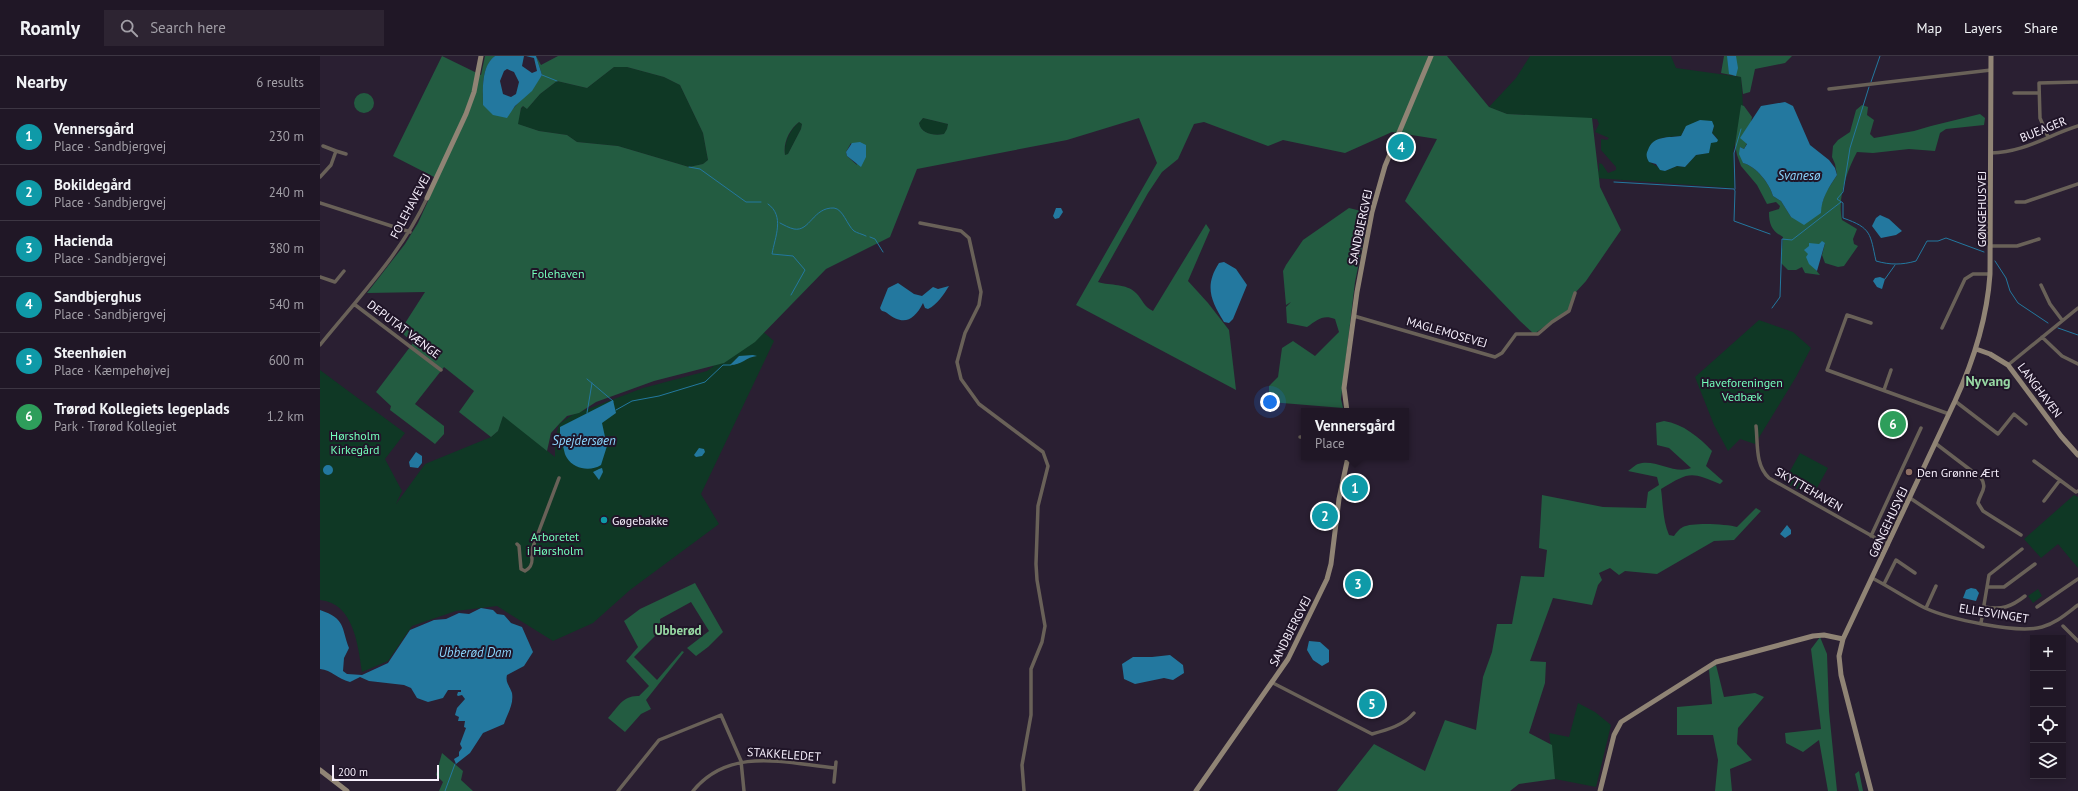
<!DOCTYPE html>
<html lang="en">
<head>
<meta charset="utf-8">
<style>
  :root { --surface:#201726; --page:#2d2432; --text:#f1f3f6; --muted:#a29fa7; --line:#3d3643; --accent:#db2777 }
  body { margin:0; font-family:"PT Sans",sans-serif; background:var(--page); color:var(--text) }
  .controls { position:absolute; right:12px; bottom:12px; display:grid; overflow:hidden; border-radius:0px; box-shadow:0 2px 10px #0003 }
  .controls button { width:36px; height:36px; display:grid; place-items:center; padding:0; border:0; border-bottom:1px solid var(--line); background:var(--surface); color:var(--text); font:20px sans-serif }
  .scale { position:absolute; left:12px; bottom:10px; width:107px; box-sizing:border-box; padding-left:4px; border:2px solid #f6effc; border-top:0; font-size:11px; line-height:14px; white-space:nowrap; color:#f6effc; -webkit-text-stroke:3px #201528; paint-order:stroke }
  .you { position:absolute; left:950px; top:346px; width:14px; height:14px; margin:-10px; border:3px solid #fff; border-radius:50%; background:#1a73e8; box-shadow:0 0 0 6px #1a73e833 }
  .badge { display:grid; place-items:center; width:26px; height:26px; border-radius:50%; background:var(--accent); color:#fff; font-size:13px; font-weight:700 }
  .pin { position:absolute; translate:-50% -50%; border:2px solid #fff; box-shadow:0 1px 4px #0006 }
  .popup { position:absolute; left:981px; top:352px; width:108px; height:52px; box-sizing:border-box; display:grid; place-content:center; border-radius:0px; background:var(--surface); filter:drop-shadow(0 1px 3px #0005); font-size:13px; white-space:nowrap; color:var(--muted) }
  .popup b { font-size:15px; color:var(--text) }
  .popup::after { content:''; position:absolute; left:50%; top:100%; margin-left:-8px; border:8px solid transparent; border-top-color:var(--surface) }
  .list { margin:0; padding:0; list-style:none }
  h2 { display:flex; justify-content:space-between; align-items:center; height:52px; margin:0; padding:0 16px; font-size:17px }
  h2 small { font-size:13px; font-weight:400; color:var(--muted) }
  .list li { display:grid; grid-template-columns:26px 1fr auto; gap:12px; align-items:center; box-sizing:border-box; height:56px; padding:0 16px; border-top:1px solid var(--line) }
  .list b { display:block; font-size:15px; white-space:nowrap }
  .list p { margin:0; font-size:13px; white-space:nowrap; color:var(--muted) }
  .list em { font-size:13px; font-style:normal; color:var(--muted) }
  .icon { flex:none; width:22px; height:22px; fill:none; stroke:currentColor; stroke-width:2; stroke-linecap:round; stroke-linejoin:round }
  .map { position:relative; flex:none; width:1758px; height:735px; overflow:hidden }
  header { display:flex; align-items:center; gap:24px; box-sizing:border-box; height:56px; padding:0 20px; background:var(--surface); border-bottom:1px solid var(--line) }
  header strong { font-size:19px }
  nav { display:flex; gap:22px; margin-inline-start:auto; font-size:14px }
  .search { width:280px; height:36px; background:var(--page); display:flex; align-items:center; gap:10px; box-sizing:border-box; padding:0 14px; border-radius:0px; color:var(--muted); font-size:15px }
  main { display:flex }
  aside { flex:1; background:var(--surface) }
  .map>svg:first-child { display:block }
  .green { fill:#0f3825; fill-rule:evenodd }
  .forest { fill:#235c41; fill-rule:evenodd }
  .water { fill:#23789f; fill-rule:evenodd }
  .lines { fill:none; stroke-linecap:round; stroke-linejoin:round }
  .stream { stroke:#23789f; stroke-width:1 }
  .street { stroke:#696158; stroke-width:3.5 }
  .secondary { stroke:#908475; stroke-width:5 }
  .education-dot { fill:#8d6e63; stroke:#201528; stroke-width:1.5 }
  .culture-dot { fill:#0f9aa8; stroke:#201528; stroke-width:1.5 }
  .labels { text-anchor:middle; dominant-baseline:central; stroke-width:4; stroke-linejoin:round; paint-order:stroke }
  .street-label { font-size:12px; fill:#f6effc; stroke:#201528 }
  .park-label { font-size:12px; fill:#74ffbc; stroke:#201528 }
  .poi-label { font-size:12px; fill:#f6effc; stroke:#201528; text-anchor:start }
  .water-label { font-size:13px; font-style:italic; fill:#8ad4fc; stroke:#201528 }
  .neighbourhood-label { font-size:13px; font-weight:bold; fill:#98d9a4; stroke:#201528 }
  .quarter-label { font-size:14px; font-weight:bold; fill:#98d9a4; stroke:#201528 }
</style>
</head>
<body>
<header>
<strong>Roamly</strong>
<div class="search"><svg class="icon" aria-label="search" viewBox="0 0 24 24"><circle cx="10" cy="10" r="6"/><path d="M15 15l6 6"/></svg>Search here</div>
<nav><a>Map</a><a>Layers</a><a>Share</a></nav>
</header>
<main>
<aside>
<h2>Nearby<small>6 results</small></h2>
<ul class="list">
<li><span class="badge" style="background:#0f9aa8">1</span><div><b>Vennersgård</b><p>Place · Sandbjergvej</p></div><em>230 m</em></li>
<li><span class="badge" style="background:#0f9aa8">2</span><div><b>Bokildegård</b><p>Place · Sandbjergvej</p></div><em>240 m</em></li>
<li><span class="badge" style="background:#0f9aa8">3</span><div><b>Hacienda</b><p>Place · Sandbjergvej</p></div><em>380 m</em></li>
<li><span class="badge" style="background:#0f9aa8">4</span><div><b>Sandbjerghus</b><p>Place · Sandbjergvej</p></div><em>540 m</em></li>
<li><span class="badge" style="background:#0f9aa8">5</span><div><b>Steenhøien</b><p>Place · Kæmpehøjvej</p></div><em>600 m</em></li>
<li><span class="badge" style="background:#2e9e5b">6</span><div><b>Trørød Kollegiets legeplads</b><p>Park · Trørød Kollegiet</p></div><em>1.2 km</em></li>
</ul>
</aside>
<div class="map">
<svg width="1758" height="735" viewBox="0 0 1758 735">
  <rect width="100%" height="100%" fill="#2a1f32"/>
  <!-- green -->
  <path class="green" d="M1210,0H1351L1356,12L1421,21L1423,50L1413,96L1414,132L1275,122L1279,114V107L1282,108L1288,117L1296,114V111L1281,94V83L1287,84L1289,82L1275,76L1279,68L1277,63L1187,58L1169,51L1196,22ZM1380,64L1394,70L1392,77L1397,82L1390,88L1388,97L1376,99L1365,111L1357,110L1345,115L1331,107V88C1344,79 1346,82 1361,80L1365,72Z
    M294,11H307L344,21L360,29L383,77L388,104L383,108L369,111L298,90L257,86L247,79L219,75L197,68L201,53L203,50L207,53L220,38L237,25L267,32Z
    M603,62L628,68L627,74L624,78C614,80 601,78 599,67Z
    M479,66L482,68L481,73L468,98L465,99C464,87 469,75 479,66Z
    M1439,264L1473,276L1491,292L1476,321L1435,388L1420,383L1408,395L1394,369L1375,321Z
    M441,274L454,285L381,438L399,468L310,534L273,567L233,585L177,550L136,555L92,570L68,605L42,616C38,590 34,547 0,544V314L85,377L65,403L82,435L76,448L105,408L171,381L178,375L183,359L235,401V384L239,368L252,359L323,332L387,315Z
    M1480,397L1508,412L1492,441L1464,426Z
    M1754,439L1758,441V512L1738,488L1721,502L1704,483Z
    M1718,533L1722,540L1713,547L1708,540Z
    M1258,647L1275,656L1291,669L1276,731L1235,723L1229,677L1249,681Z"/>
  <!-- forest -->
  <path class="forest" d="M122,0L161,19L165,0H175C161,11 163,32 163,49L192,54L222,19L216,0L221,9L238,0H1127L1169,51L1187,58L1272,62L1280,131L1301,174L1266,225L1255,237L1248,254L1214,278L1200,265L1085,145L1117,83L1072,76L1025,97L963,84L948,90L884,66L874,68L858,103L842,116L828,137L778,226C791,230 806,227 816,237C823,244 824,251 833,255L886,168L890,174L868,225L888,247L909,274L916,334L756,249L837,107L819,62L747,84L597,113L570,181L506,213L435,286L404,307L334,325L276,346L259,357L247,360L240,367L231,377L227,395L183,360L178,375L171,381L139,356L154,335L124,311L95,348L124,370V378L115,388L70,354L71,350L56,336L93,287L80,275L105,236L47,237L85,188L98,167L118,123L73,100ZM294,11H307L344,21L360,29L383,77L388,104L383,108L369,111L298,90L257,86L247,79L219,75L198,68L201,52L203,50L207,53L220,38L237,25L267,32ZM603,62L628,68L627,73L624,78C614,80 601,78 599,67ZM479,66L482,68L481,73L468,98L465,99C463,87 469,74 479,66ZM531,87L537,109L527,100L526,96Z
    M1404,0H1472L1465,7L1435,13L1430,36L1423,38L1421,21L1401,17Z
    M34 47a10 10 0 1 1 20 0a10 10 0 1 1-20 0Z
    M1421,49L1424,50L1432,61L1427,87L1424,93L1420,91L1423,107C1436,110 1450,128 1453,140L1461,145L1471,161L1501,157V150L1506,136L1517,119L1515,108L1512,101L1513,90L1518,84L1530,76L1536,54L1542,49L1548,51L1547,59L1554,64L1550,78L1554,82L1594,75L1611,70L1660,58L1665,62L1664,69L1626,73L1620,77L1615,95L1589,93L1553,97L1537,96C1527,115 1517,142 1522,164L1537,173L1533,183L1534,188L1538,190L1524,210L1518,211L1505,207L1502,199L1505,187L1489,190C1487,204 1492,209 1500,219L1485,217L1482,211L1476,214H1468L1461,207L1463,181C1452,175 1449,169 1449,156L1459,153L1460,150L1456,146L1447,148L1437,129L1421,110L1417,99L1415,89Z
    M1029,152L1049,157L1035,226L1021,343L1023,352L949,346V330L958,321L962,292L973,285L995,300L1019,276L1015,263C1003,258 997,264 987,271L967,267L966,251L971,246L966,249L963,215L966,209L983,184Z
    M1344,365C1363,368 1379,381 1392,395L1386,410L1403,425L1400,428C1370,415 1369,416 1341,433C1343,448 1343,466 1349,479L1354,480C1356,477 1359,473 1363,471C1372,466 1407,468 1417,471L1436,452L1441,455L1414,484L1394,485L1337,518L1305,515L1299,519L1290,512L1279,517L1282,524L1278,529L1272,549L1233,542L1210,605L1226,606L1225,627L1209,677L1232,689L1235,723L1199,728L1190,735H1017L1054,688L1105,715L1125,664L1156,674L1163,621L1172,596L1177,568H1192L1201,520L1224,521L1227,494L1219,492L1222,439L1283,451L1326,452L1328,436L1339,429L1337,421L1308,415C1311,413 1315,409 1318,408C1335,402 1354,419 1371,412L1349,392L1337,389L1336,367Z
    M375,527L403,576L388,591L376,600L367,592L389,575L371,546L340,563L341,574L314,601L337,624L362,595L364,596L326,644L331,653L321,658L305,676L288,662C298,651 303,639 319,640L329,630L306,605L318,591L304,565L320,553Z
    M1500,581L1507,598L1509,655L1517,735H1508L1499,684L1483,696L1466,687L1465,677L1501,673L1491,593Z
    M1396,609L1404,641L1435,637L1444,641L1418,672L1417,688L1432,704L1410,713L1412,735H1395L1398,704L1393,679H1357V651L1392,648L1389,613Z
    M122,697L143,715L141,724L153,735H119L123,726L116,719Z
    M1539,715L1543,735H1539L1535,718Z"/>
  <!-- water -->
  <path class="water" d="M175,0H204L202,10L212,17L217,15L214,2L206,0H216L222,19L212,35L195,50L187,62L173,59L163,49C163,33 161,10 175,0ZM187,13L194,16L199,26L196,38L191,41L183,38L180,25L184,15Z
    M1407,0H1416L1418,12L1416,20L1409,18Z
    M1465,46L1473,50L1490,89L1509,104L1515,112L1517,119C1509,131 1501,143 1501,157L1484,169L1471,161L1461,145L1453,140C1450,128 1436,110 1423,107L1419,98L1420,91L1424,93L1427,88L1420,82L1441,50Z
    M1380,64L1392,65L1394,70L1392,77L1398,84L1397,86L1391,87L1389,97L1376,99L1365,111L1357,110L1345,115L1340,114L1336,108L1329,106C1326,101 1326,98 1328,94C1333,79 1349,82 1361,80L1366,70Z
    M540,86L546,89V101L541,111L527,100L526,96L532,87Z
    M736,152H741L743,156L739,162L735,163L733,160Z
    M1560,159L1569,163L1582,175L1576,179L1561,182L1552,170L1556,162Z
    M1502,185L1505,187L1497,215L1489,208L1486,201L1488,198L1484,194L1489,190V187L1499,188Z
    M904,206L916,213L927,229L913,263L909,267L904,266C891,245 884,230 899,207Z
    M1560,221L1565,223L1562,233L1557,231L1553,225L1555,222Z
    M578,227L594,238L602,240L613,231L618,233L629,230C624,238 617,249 608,253L605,252L603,247C594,265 583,270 567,257C564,254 562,257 560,252L568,232Z
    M433,299L437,300C426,301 422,309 410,309L419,300Z
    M293,344L296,357L282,367L287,390L281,409C270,416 254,413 247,402C243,396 245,391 240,385V371Z
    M379,392L384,393L385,396L382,400L376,401L374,399Z
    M96,396L102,400V407L98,412L90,411L89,406Z
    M3 414a5 5 0 1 1 10 0a5 5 0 1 1-10 0Z
    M279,413L282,412L283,416L279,424L273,416Z
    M1467,469L1471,474V478L1465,482L1460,478Z
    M1651,532L1656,533L1659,537L1656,545L1643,542L1646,534Z
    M161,552L173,554L177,558L184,559L191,567L202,571L213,596L204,610L187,619C185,627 190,630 192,637C194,649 187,658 184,668L163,677L150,697L136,708L134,703L139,700V696L142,692L140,688L146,672L144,671L145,665H138L139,661L135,659L137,652L145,643L142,639L138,640L137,639L138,636H141V634H128L123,642L108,646L97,642L91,632L84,629L49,625L40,621L30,626C17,623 12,614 0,613V554C26,563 21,571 29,592L24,602L23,615L27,618L42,619L68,607L90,574L114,564L126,563L139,557L149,558Z
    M989,585L1000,586L1009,594V606L1002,610L993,604L987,594Z
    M850,599L863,609L864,617L853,624L844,622L815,628L804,623L802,608L813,601H832Z"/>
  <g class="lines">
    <!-- stream -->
    <path class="stream" d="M222,19L237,25
      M1551,26L1560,0
      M1549,31L1530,92L1523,136L1517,143L1523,147V162C1552,172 1550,178 1556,205C1570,209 1582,209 1596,205L1607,185H1618L1626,182L1664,196
      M369,111L380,113L426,146H441
      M1294,126L1414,133L1415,135L1414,165L1450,178
      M1415,133L1414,97L1421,73
      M448,148C465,160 455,181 452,198L473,200L485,214L471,239
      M460,167C464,169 469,172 474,173C490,176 493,151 514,152C523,153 527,169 534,175C537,177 542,178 546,180
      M550,181L555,183L563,196
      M1675,205L1686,222L1690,235L1698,247L1728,267
      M1565,223L1575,209
      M1452,252L1460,241L1462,183L1472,184L1521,146
      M1738,272L1758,279
      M267,323L293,345
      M296,354L312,345L339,340L385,326L403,309H411
      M267,357L272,327
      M125,735L135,708"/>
    <!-- street -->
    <path class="street" d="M1509,33L1671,14
      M1694,37H1719
      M1728,81L1720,62L1719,27L1757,26
      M16,95L26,98
      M1671,97C1705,96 1726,80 1758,70
      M0,121L11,109L16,95L3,90
      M1696,146H1705L1758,128
      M0,147L90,176
      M600,167L641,175L649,182L661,236L659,249L645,277L637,306L641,323L659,348L723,396L728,410L718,450L716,508L717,524L725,570L722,586L711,613V659L702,709L704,735
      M1671,190H1697L1719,183
      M0,221L15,226L24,215
      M1721,229L1730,248L1742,264
      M34,248L121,314
      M1034,260L1175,301L1182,297L1196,278H1218L1232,266L1249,255L1255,237
      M1551,267L1527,259L1507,314L1629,358
      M1622,272L1645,223L1653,218H1670
      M1722,281L1742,300L1758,308
      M0,289C38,242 81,198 107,142
      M1688,309L1758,252
      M1564,334L1571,314
      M1635,345L1678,378L1694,358L1706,368
      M1436,370C1438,388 1435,409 1449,422L1568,489
      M980,381H984
      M1615,387L1661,422C1668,432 1660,437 1658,447L1663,455L1701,479
      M1714,405L1756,436L1758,435
      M1590,442L1663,491
      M1724,445L1740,424
      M1551,480L1601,372
      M197,488L199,490L201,513L205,515C213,511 213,504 211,496L239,422
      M1552,522C1570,531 1587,543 1605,552C1629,563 1697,578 1722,571C1736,567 1746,558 1758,549
      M1564,528L1576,504L1595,517
      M1667,531H1684L1715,508
      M1664,551C1682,554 1691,551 1705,540
      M1717,551L1758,523
      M1606,552L1616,530
      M1661,567L1669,519L1702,493
      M1743,570L1758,585
      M953,627L1052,678C1067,674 1084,669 1094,657
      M514,726L516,706
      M298,735L339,684L401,659L421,705L424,735
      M373,735C410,690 465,707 515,712"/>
    <!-- secondary -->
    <path class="secondary" d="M107,142L146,58L154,36L161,0
      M1656,293L1670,298L1688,309L1741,380L1758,399
      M1027,355L1024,332L1037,236L1052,156L1065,110L1111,0
      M1523,583L1519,600L1521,619L1551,735
      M0,714L27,735
      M876,735L968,603L1007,523L1011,508L1019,443L1028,401
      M1280,735L1294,679L1301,666L1396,606L1493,580L1504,579L1523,583L1635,345C1654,304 1667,263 1670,218L1671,0"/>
  </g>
  <!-- markers -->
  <circle class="education-dot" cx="1589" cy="416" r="4"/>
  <circle class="culture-dot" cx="284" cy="464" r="4"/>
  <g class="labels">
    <!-- street labels -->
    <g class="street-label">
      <text transform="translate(1723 73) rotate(-22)">BUEAGER</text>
      <text transform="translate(90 150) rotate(-62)">FOLEHAVEVEJ</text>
      <text transform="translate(1661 153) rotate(-90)">GØNGEHUSVEJ</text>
      <text transform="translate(1040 171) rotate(-78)">SANDBJERGVEJ</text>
      <text transform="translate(84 273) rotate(37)">DEPUTAT VÆNGE</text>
      <text transform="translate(1127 276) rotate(16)">MAGLEMOSEVEJ</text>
      <text transform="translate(1720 334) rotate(53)">LANGHAVEN</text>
      <text transform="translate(1489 433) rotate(30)">SKYTTEHAVEN</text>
      <text transform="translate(1568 466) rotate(-65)">GØNGEHUSVEJ</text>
      <text transform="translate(1674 557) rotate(9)">ELLESVINGET</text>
      <text transform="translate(970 575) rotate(-63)">SANDBJERGVEJ</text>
      <text transform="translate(464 698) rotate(4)">STAKKELEDET</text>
    </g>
    <!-- park labels -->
    <g class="park-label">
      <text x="238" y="217">Folehaven</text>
      <text x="1422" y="326">Haveforeningen<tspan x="1422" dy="14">Vedbæk</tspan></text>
      <text x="35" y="379">Hørsholm<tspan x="35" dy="14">Kirkegård</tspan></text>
      <text x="235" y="480">Arboretet<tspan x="235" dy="14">i Hørsholm</tspan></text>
    </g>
    <!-- poi labels -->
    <g class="poi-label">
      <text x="1597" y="416">Den Grønne Ært</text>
      <text x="292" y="464">Gøgebakke</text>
    </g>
    <!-- water labels -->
    <g class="water-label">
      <text x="1479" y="119">Svanesø</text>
      <text x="264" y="384">Spejdersøen</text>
      <text x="155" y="596">Ubberød Dam</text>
    </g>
    <!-- neighbourhood labels -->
    <g class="neighbourhood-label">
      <text x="358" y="574">Ubberød</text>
    </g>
    <!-- quarter labels -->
    <g class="quarter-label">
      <text x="1668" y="325">Nyvang</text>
    </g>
  </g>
</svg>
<div class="controls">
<button>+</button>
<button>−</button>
<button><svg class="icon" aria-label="locate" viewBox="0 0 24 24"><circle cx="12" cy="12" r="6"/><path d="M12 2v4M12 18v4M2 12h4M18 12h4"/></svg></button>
<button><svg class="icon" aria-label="layers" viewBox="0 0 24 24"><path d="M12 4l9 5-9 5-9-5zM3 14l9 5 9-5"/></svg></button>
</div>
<div class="scale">200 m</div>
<div class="you"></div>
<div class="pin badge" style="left:1035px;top:432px;background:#0f9aa8">1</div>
<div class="popup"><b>Vennersgård</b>Place</div>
<div class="pin badge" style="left:1005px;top:460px;background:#0f9aa8">2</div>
<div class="pin badge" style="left:1038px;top:528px;background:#0f9aa8">3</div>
<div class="pin badge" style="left:1081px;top:91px;background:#0f9aa8">4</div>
<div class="pin badge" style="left:1052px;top:648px;background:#0f9aa8">5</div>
<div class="pin badge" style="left:1573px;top:368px;background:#2e9e5b">6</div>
</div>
</main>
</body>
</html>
